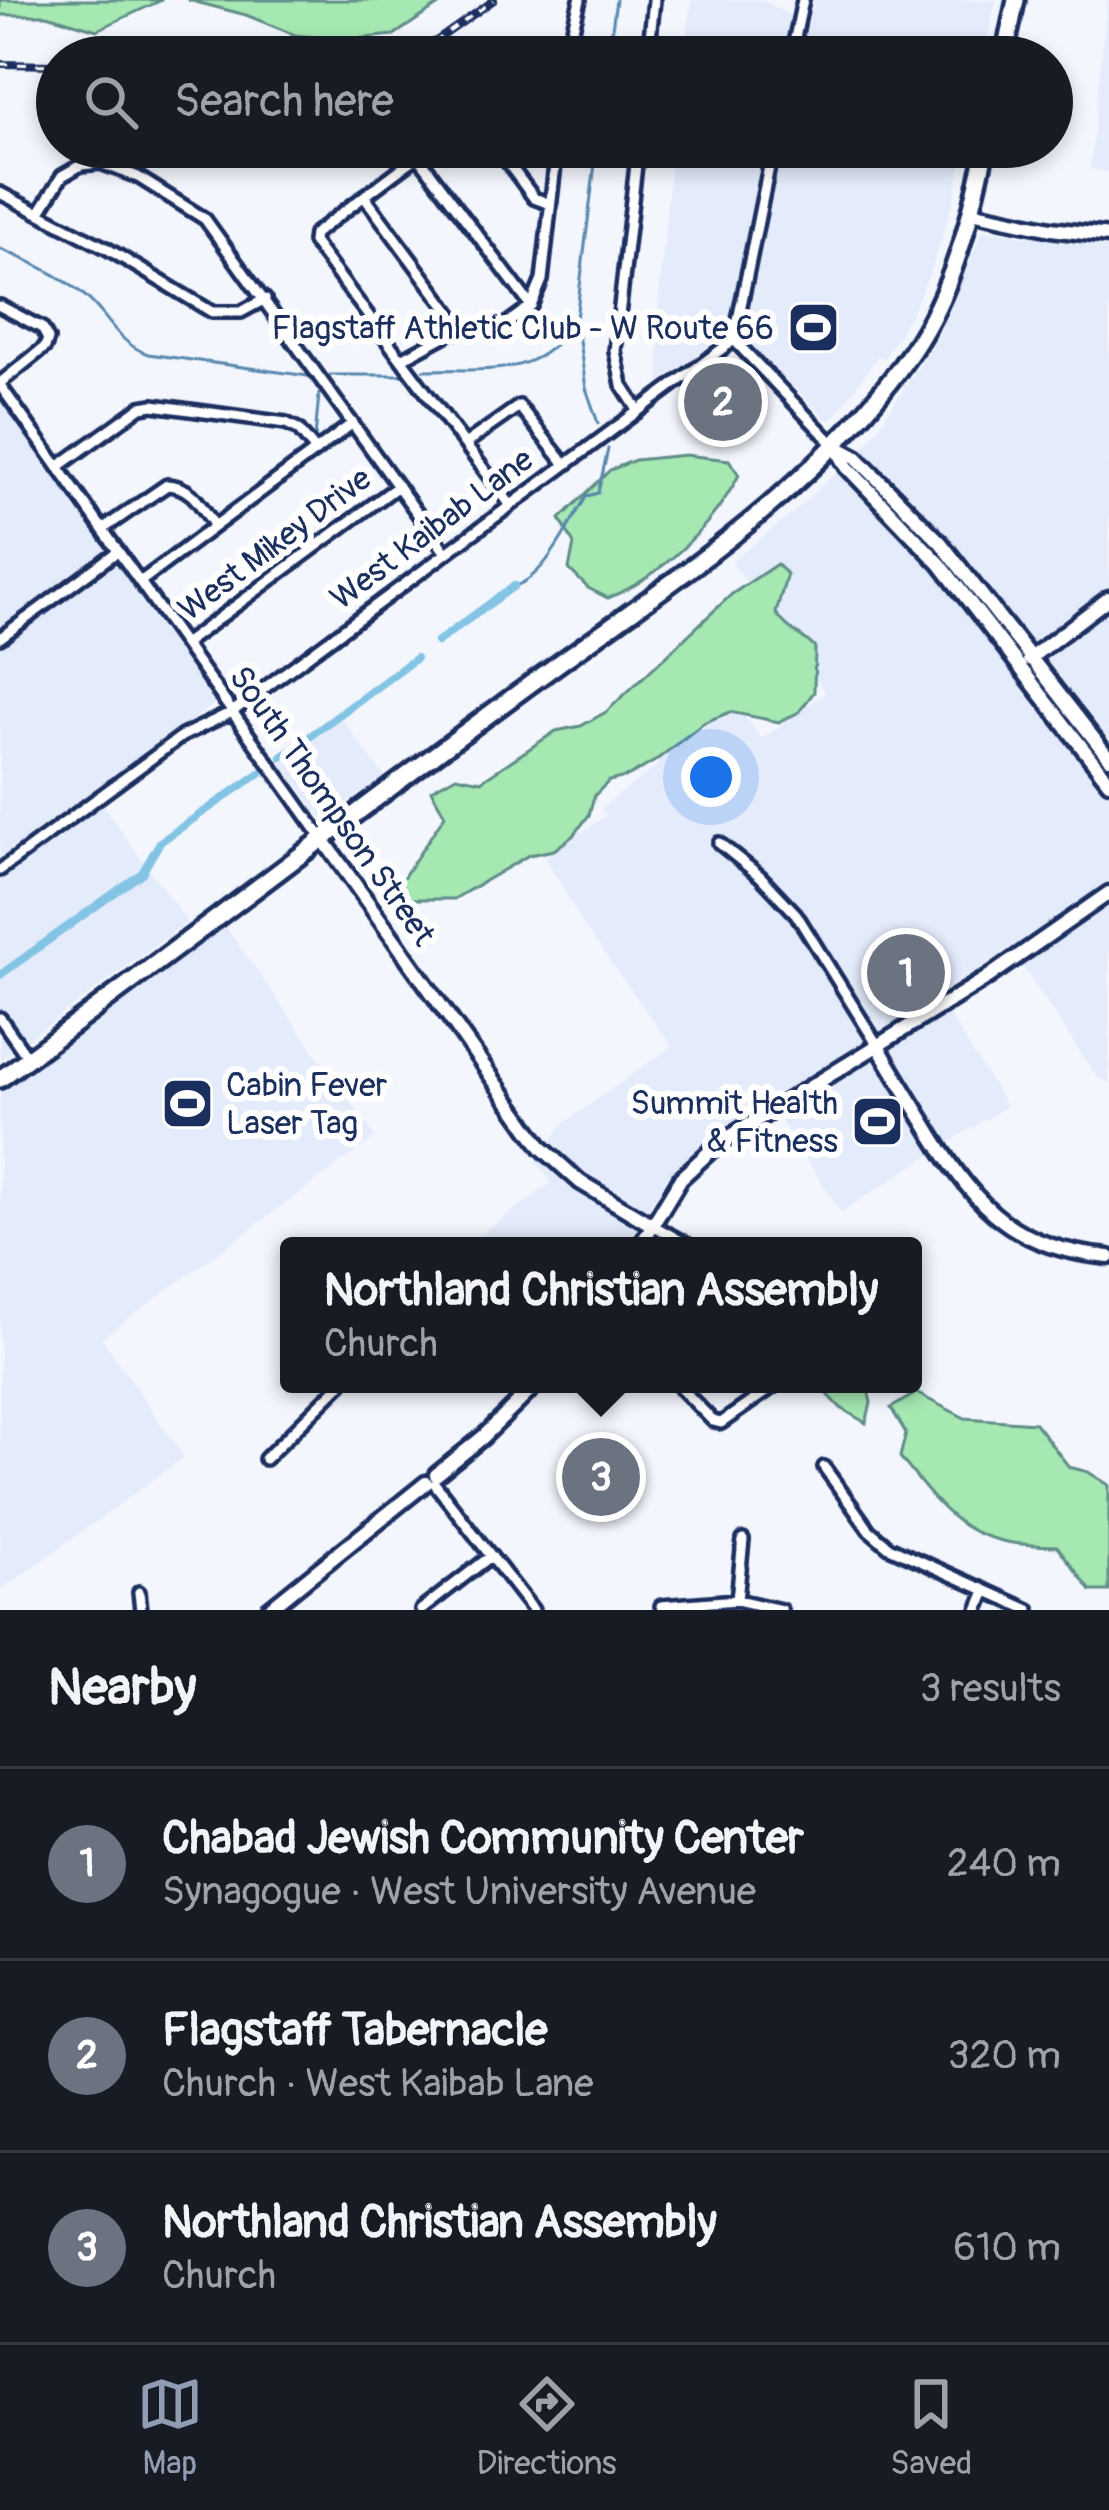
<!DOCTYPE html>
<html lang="en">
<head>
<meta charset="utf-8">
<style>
  :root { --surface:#171b24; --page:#20242c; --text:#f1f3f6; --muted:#9ea1a6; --line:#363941; --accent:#919bb2 }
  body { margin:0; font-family:Pangolin,sans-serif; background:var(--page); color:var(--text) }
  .you { position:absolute; left:711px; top:777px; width:42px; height:42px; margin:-30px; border:9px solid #fff; border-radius:50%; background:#1a73e8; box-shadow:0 0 0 18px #1a73e833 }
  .badge { display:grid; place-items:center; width:78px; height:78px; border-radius:50%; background:var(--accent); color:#fff; font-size:39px; font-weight:700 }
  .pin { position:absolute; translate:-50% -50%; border:6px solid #fff; box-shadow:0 3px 12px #0006 }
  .popup { position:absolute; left:280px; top:1237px; width:642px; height:156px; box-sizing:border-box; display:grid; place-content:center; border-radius:12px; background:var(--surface); filter:drop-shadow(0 3px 9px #0005); font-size:39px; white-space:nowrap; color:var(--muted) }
  .popup b { font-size:45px; color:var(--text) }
  .popup::after { content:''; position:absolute; left:50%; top:100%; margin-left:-24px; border:24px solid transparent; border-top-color:var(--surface) }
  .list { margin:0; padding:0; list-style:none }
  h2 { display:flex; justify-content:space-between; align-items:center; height:156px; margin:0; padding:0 48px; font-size:51px }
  h2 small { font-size:39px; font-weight:400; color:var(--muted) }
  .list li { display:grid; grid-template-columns:78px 1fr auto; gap:36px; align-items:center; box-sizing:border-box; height:192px; padding:0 48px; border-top:3px solid var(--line) }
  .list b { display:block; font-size:45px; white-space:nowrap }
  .list p { margin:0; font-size:39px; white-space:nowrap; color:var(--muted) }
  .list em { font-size:39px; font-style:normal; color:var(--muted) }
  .icon { flex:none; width:66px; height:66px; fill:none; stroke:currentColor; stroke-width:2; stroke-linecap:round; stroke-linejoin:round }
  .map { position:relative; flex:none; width:1109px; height:1610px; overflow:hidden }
  .search { position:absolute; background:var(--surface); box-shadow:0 6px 18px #0003; left:36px; right:36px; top:36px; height:132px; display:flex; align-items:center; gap:30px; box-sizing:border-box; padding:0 42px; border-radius:66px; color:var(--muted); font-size:45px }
  .sheet { height:732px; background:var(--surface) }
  nav { display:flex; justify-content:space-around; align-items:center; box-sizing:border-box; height:168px; border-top:3px solid var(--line); background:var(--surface); font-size:33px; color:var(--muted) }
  nav a { display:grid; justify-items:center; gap:6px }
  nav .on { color:var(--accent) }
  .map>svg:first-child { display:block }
  .built { fill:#e4ebfb }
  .green { fill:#a5e8b2; stroke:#608c88; stroke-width:3 }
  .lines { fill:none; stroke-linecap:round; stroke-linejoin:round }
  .stream { stroke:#5988ae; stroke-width:3 }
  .canal { stroke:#83c4e4; stroke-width:8 }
  .minor-casing { stroke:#1b2f5e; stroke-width:18 }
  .tertiary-casing { stroke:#1b2f5e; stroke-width:21 }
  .primary-casing { stroke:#1b2f5e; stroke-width:24 }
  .minor { stroke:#fff; stroke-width:9 }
  .tertiary { stroke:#fff; stroke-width:12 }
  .primary { stroke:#fff; stroke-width:15 }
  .rail-casing { stroke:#1b2f5e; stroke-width:8 }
  .rail { stroke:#fff; stroke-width:3; stroke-dasharray:9; stroke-linecap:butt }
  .labels { text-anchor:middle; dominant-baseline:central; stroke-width:12; stroke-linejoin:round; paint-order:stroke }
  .poi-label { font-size:33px; fill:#1b2f5e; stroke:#fff; text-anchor:end }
  .street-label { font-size:33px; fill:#1b2f5e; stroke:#fff }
</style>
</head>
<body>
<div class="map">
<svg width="1109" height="1610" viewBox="0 0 1109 1610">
  <rect width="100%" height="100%" fill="#f3f6fd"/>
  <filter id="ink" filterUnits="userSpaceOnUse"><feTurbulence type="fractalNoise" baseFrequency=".00833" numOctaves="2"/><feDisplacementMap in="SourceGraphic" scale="24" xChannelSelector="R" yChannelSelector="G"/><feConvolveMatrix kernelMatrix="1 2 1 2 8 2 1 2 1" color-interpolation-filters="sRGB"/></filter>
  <g filter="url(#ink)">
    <!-- built -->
    <path class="built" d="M692,0H762L808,26L814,0H996L983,57H683Z
      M1107,0H1109V172L1090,169Z
      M672,147H965L955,195L931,271L911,314L884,358L878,356L832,420H827L747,341L714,342L660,382L657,320Z
      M983,230L1109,248V1083L1097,1077L1010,948L937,996L1006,1106L841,1212L768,1101L720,1130L682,1162L665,1181L625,1246H482L476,1238L552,1183L536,1161L563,1124L672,1046L584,926L545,857L606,816L601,808L659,765L648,749L723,689L762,739L826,692L731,561L785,520L868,443L936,340Z
      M0,396L217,702L0,861Z
      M342,719L384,776L328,817L322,818L281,763Z
      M102,804L187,922L0,1060V878Z
      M224,925L376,1137L102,1338L184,1457L0,1591V1091Z"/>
    <!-- green -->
    <path class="green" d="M0,0H162L97,30L47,15H0Z
      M188,0H446L394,35L345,40L295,35L246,15Z
      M685,455L729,460L739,475C713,525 660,578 608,598L588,588L569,569L574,544L560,519L610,470L635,460Z
      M777,564L787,574L776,613C787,630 802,634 815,648L814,692L799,712L779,722L730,712L705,722L655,761L629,776L609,781L594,796L589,815L574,835L554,850L529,855L454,899H409L399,884L445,815L431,790L456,776L481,781L556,731L581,726L606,712L732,594Z
      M818,1384H867L871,1403L866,1423L841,1408Z
      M916,1393L965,1418L1035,1423L1069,1467L1088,1472L1109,1485V1591H1091L1057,1546C968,1545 953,1524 900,1457L906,1433L891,1408Z"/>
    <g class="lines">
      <!-- stream -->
      <path class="stream" d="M608,57L616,0
        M0,249C31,262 59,274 85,296C109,316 117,343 148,354L308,376
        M576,320L586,388L598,423
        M424,370C488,368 538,381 576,319L597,147
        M330,375H401
        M315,438L319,394
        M514,586C545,579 570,521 587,496L598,493L608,449"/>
      <!-- canal -->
      <path class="canal" d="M437,642L514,586
        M282,757L416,658
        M0,975L142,873L160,842L260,773"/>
      <defs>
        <path id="minor" d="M566,57L580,0
          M648,57L654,0
          M791,57L803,0
          M430,147L314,234L313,242L509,503
          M496,147L534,198L550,204
          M638,147L615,351L622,385L638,410
          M418,156L531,306
          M0,193L106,248L212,312H241L265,299
          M364,196L463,330
          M39,213L62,176L81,165L101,163L138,177L205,219L446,553
          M0,306L42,328L48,339L45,347L0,383
          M734,340L836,447
          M402,359L450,333L505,325L531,306L542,280L557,147
          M0,385L322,838
          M465,444L519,406L564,463
          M58,467L141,407L153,405L286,423L298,429L316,451
          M103,529L167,485C193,486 201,507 215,526
          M140,582L353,423
          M0,638L118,551
          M184,644L398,486
          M719,843L760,876L796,914L878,1046
          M0,870L182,736L232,712L734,340L773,147
          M0,1018L28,1058
          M652,1225L690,1246
          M509,1384L520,1400
          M677,1384L713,1421L721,1423L777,1384
          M265,1459L341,1384
          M824,1467L869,1530L889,1547L1029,1610
          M435,1484L533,1610
          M139,1592L141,1610
          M737,1600L743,1540
          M661,1606L737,1600L781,1610
          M421,1610L491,1556
          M978,1610L986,1591"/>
        <path id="tertiary" d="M971,212L1051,229L1109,236
          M836,447L847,467L940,564L1109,782
          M839,448L856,457L941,543L1109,758
          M1029,659L1109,598
          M322,838L542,1148L580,1182L652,1225
          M878,1046C895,1076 914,1105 932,1135C979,1211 1016,1248 1109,1257
          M640,1246L681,1178L718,1144L987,978L1109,893
          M436,1475L483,1437L537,1384
          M268,1610L426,1483"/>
        <path id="primary" d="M1004,57L1016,0
          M0,1079C171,954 339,825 510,699C651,594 811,499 912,351C953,291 971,217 986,147"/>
      </defs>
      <!-- minor casing -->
      <use href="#minor" class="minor-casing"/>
      <!-- tertiary casing -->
      <use href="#tertiary" class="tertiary-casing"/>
      <!-- primary casing -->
      <use href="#primary" class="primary-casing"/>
      <!-- minor -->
      <use href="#minor" class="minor"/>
      <!-- tertiary -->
      <use href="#tertiary" class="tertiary"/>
      <!-- primary -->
      <use href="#primary" class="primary"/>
      <defs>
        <path id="rail" d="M401,57L436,41L494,0
          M0,64L57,65"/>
      </defs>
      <!-- rail casing -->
      <use href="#rail" class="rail-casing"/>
      <!-- rail -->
      <use href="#rail" class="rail"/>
    </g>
  </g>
  <!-- icons -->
  <defs>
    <symbol id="stadium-square" viewBox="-11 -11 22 22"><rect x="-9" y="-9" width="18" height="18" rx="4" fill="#1b2f5e" stroke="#fff"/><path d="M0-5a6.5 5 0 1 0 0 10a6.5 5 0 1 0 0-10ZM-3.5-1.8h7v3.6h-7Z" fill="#fff"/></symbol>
  </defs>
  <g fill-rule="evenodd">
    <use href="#stadium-square" x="784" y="298" width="59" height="59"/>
    <use href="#stadium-square" x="158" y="1074" width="59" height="59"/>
    <use href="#stadium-square" x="848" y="1092" width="59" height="59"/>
  </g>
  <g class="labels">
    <!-- poi labels -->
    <g class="poi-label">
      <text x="774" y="328">Flagstaff Athletic Club - W Route 66</text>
      <text x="226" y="1085" text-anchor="start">Cabin Fever<tspan x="226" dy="38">Laser Tag</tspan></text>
      <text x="838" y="1103">Summit Health<tspan x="838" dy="38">&amp; Fitness</tspan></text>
    </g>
    <!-- street labels -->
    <g class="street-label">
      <text transform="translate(432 529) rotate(-37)">West Kaibab Lane</text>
      <text transform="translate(275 544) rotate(-37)">West Mikey Drive</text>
      <text transform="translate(332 806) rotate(55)">South Thompson Street</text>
    </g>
  </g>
</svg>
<div class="you"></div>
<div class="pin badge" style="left:906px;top:973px;background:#6b7280">1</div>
<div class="pin badge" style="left:723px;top:402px;background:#6b7280">2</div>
<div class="pin badge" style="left:601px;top:1477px;background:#6b7280">3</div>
<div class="popup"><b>Northland Christian Assembly</b>Church</div>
<div class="search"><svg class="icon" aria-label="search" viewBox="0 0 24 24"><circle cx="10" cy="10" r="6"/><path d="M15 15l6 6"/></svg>Search here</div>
</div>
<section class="sheet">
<h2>Nearby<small>3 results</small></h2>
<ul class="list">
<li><span class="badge" style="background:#6b7280">1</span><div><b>Chabad Jewish Community Center</b><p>Synagogue · West University Avenue</p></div><em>240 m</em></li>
<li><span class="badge" style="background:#6b7280">2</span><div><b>Flagstaff Tabernacle</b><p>Church · West Kaibab Lane</p></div><em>320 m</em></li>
<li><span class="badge" style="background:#6b7280">3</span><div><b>Northland Christian Assembly</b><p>Church</p></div><em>610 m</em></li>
</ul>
</section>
<nav>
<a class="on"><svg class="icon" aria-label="map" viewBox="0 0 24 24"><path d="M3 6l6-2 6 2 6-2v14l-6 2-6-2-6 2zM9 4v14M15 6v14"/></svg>Map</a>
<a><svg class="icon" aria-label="directions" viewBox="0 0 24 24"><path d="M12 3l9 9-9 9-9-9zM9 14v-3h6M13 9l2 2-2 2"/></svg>Directions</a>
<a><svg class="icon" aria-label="saved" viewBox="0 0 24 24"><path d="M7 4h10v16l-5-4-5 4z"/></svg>Saved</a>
</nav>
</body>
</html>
